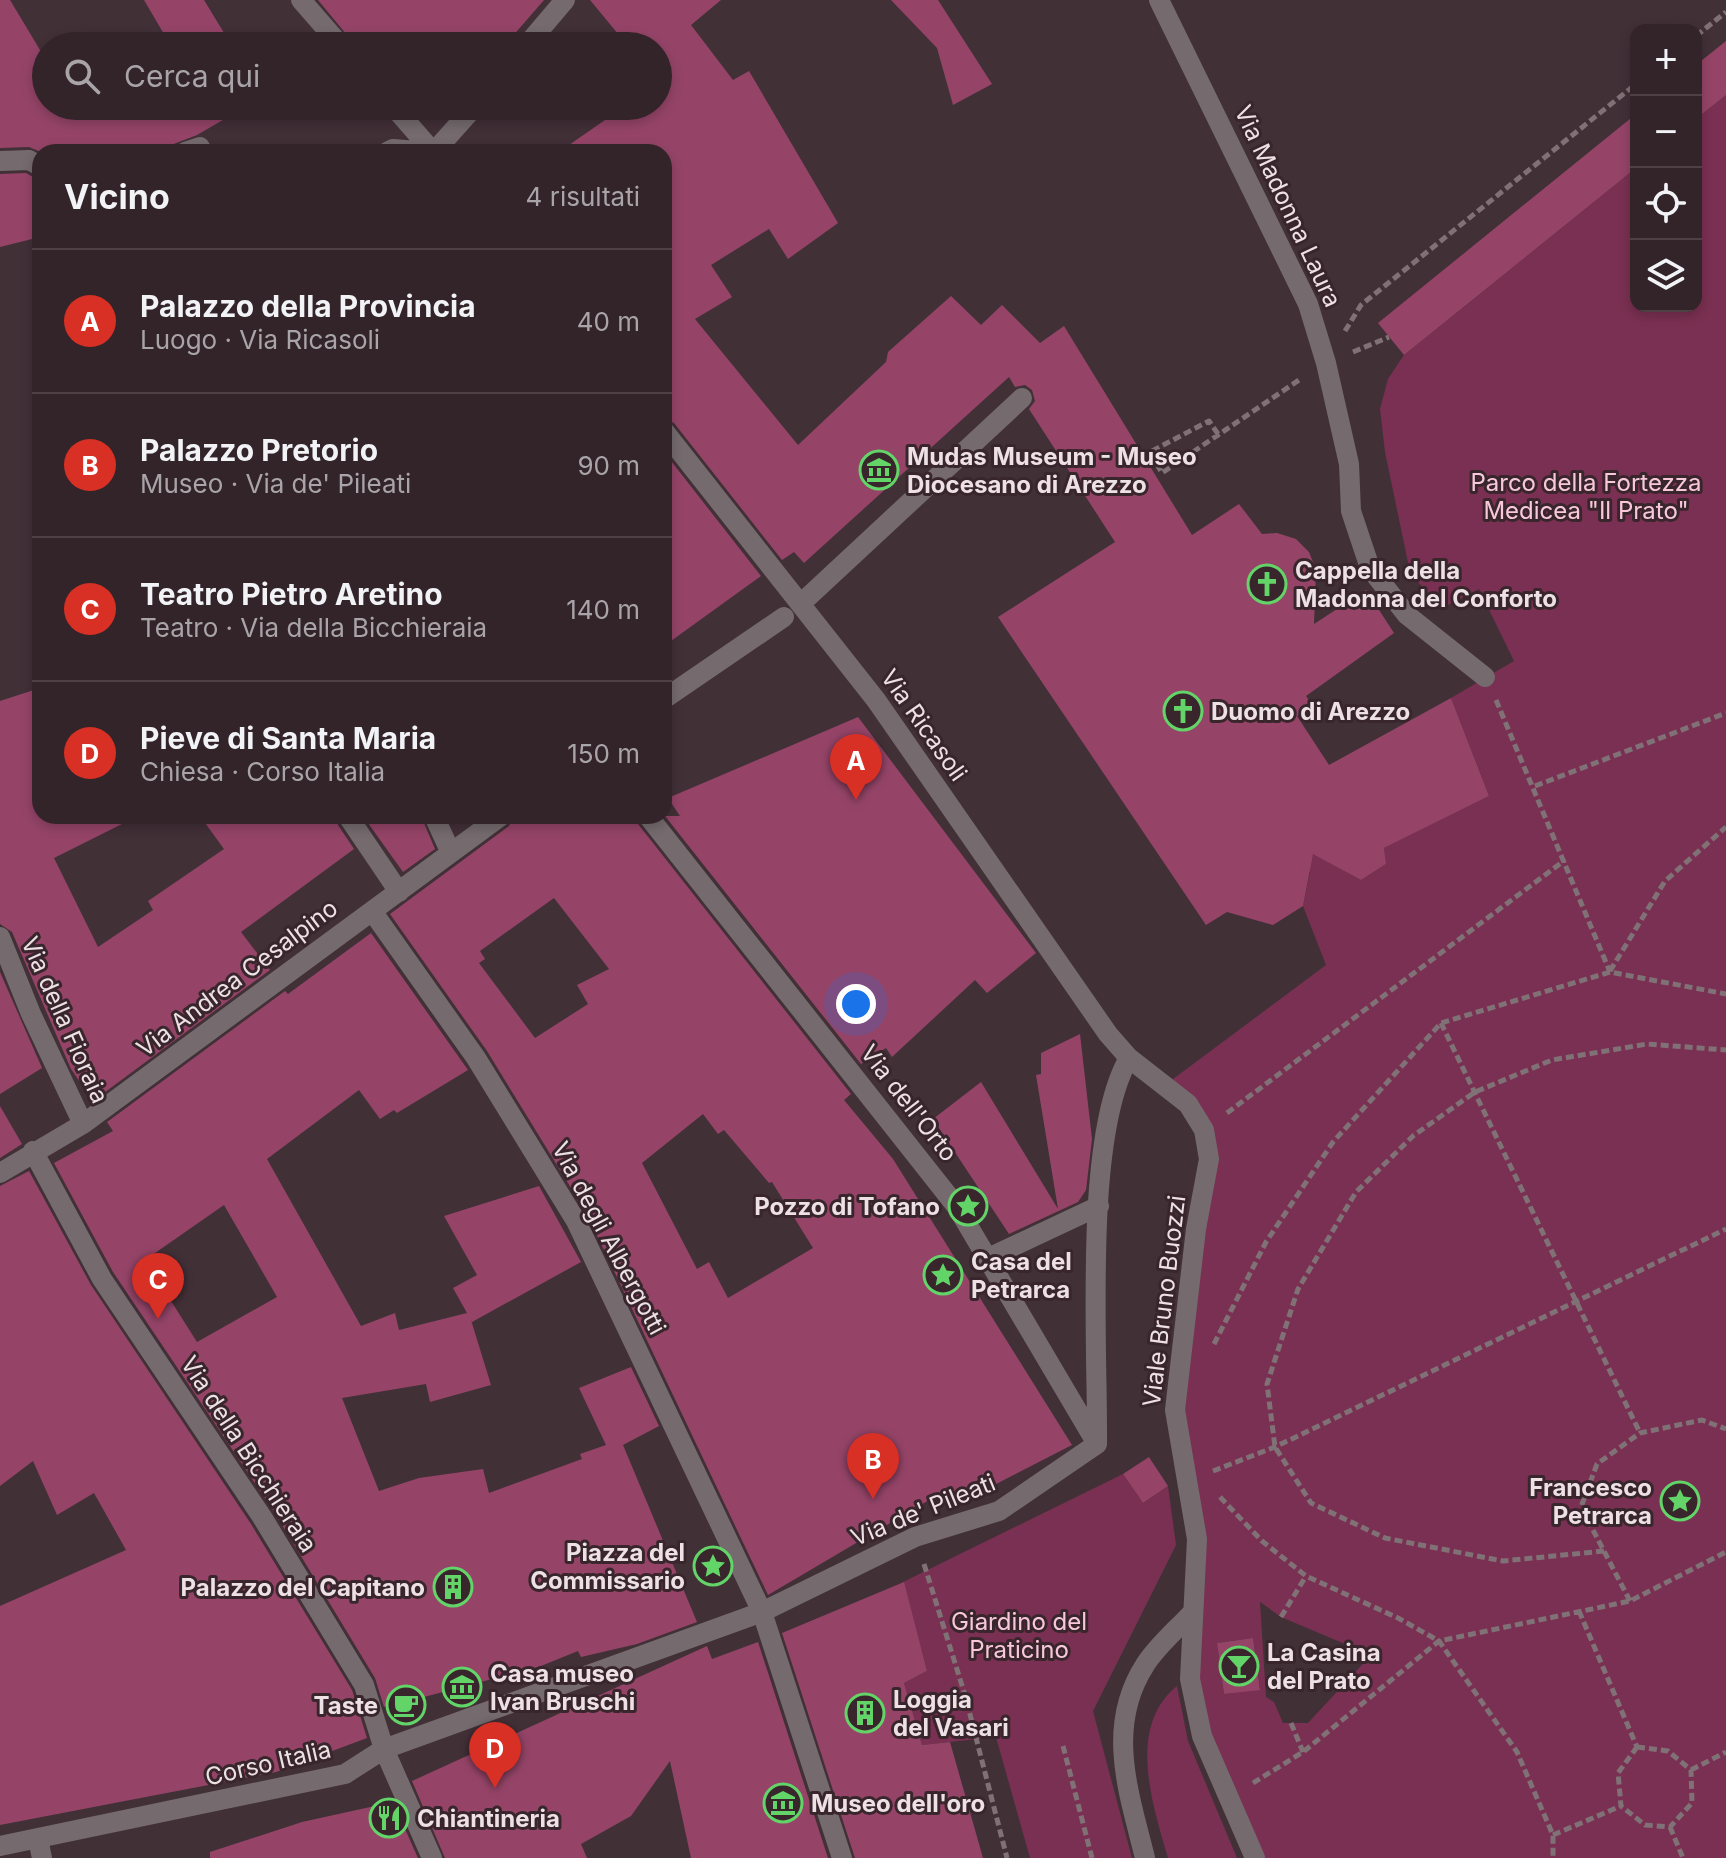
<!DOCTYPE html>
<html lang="it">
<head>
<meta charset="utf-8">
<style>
  :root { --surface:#322429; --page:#3d3035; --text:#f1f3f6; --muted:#a8a4a8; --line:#4d4146; --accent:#d93025 }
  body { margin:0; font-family:Inter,sans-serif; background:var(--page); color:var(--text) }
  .controls { position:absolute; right:24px; top:24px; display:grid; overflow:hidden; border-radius:16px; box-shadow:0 4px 12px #0003 }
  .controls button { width:72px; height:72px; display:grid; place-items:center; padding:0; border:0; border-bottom:2px solid var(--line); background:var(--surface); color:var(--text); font:40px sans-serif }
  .you { position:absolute; left:856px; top:1004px; width:28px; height:28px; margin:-20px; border:6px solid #fff; border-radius:50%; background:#1a73e8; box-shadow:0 0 0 12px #1a73e833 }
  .badge { display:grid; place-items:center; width:52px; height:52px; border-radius:50%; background:var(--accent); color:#fff; font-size:26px; font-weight:700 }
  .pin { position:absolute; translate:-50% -66px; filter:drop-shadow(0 2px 4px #0008) }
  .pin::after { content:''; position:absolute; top:42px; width:28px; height:24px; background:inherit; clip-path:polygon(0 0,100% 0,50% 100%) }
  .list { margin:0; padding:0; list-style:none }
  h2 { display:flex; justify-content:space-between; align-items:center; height:104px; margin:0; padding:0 32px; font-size:34px }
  h2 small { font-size:26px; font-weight:400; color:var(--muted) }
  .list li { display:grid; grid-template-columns:52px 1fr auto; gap:24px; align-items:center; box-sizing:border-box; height:144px; padding:0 32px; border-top:2px solid var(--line) }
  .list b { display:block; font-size:30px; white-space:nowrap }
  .list p { margin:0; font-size:26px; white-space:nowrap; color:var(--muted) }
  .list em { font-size:26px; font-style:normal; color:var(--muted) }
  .icon { flex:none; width:44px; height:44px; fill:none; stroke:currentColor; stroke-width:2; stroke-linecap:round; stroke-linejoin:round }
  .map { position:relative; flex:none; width:1726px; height:1858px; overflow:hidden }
  .search { position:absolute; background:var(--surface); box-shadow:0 4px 12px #0003; left:32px; top:32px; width:640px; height:88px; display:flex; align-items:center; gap:20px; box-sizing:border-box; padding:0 28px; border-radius:44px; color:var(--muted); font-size:30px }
  .panel { position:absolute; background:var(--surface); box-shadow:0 4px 12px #0003; left:32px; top:144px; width:640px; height:680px; border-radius:24px }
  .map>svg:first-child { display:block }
  .green { fill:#7a3052; fill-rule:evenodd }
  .building { fill:#954468; fill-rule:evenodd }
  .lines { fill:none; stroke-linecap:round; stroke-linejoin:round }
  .path { stroke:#807176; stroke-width:5; stroke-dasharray:8 4; stroke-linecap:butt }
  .lane { stroke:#756b6f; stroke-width:20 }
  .street { stroke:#756b6f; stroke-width:20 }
  .labels { text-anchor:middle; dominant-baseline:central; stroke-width:6; stroke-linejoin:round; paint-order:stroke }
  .street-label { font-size:24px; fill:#ede1e5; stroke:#38262c }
  .poi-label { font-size:24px; font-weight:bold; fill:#ede1e5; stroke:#38262c; text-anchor:start }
  .park-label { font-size:24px; fill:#f8c8da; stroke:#38262c }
</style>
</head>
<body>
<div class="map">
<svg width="1726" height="1858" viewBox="0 0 1726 1858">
  <rect width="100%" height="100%" fill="#423037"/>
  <!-- green -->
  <path class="green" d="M1726,95V1858H1255L1190,1679L1197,1539L1175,1410L1204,1130L1165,1085L1326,965L1303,906L1310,872L1303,861L1335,839L1336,866L1361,880L1386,864L1384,848L1489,796L1451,698L1514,661L1479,589L1440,609L1410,572L1385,452L1380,409L1388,379L1404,355L1636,168V306H1696V119ZM1260,1602L1281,1617L1371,1655L1308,1723H1283L1274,1702L1266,1697ZM1253,1638L1260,1689L1224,1694L1217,1643Z
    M1123,1474L1143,1503L1168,1486L1176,1545L1093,1711L1132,1858H1030L996,1737L922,1745L904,1683L927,1671L903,1582Z
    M1177,1686L1188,1741L1237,1858H1168C1153,1806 1126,1727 1177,1686Z"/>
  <!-- building -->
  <path class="building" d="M0,0H10L46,60V107L247,106L197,135L153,152H41L29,147L0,148Z
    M144,0H204L232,46H171Z
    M318,0H544L504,46H356Z
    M590,0H721L691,25L733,80L749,71L838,223L788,259L769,229L711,265L732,297L695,319L798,445L886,362L888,352L951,296L981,325L1002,305L1040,343L1064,326L1192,535L1239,504L1262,534L1277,533L1296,539L1309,552L1316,570L1314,624L1366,590L1394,633L1306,696L1312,705L1297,716L1329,765L1451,698L1489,796L1384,848L1386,864L1361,880L1313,854L1303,906L1273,925L1227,912L1206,925L998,617L1115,542L1029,409L1035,401L1032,390L1025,385L1015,387L1009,377L804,563L794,552L782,560L674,423L664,418V152H559L625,106H658V46H628Z
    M891,0H938L992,84L953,105L937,48Z
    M1726,41V95L1696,119V65Z
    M1636,114V168L1404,355L1378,323Z
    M26,173L33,177L40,194V237L0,247V174Z
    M664,452L761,576L664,646Z
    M40,688V816H138L54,858L98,947L153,910L148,901L224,849L200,816H336L338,825L354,849L241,932L270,970L93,1101L71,1069L12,932L0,924V701Z
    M858,717L1036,953L987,993L975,980L892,1057L886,1048L861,1064L665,816H680L668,798Z
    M363,816H421L435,849L403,872Z
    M514,816H635L638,824L851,1094L844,1100L893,1159L1072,1445L965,1500L941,1493L768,1595L587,1214L487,1051L390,914L509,826ZM554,898L609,969L577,985L588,1004L535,1038L479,963L485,959L480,951ZM703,1114L718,1134L724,1130L769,1183L772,1182L813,1248L728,1298L709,1262L697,1269L642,1163Z
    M371,933L468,1070L397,1113L394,1110L380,1119L359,1090L267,1159L361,1326L395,1313L399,1330L467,1313L453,1288L477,1275L444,1216L539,1186L581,1262L472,1322L471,1320L491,1385L430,1402L426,1384L342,1398L379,1491L419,1478L483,1469L489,1493L582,1459L580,1454L606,1445L579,1388L631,1367L659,1426L623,1445L697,1622L637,1644L581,1657L578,1651L541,1666L424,1697L420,1691L384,1707L375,1678L273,1510L113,1272L54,1163L113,1131L107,1122L285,991L288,994ZM224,1205L277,1297L197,1342L145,1260Z
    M0,972L42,1068L0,1094Z
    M1080,1034L1092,1139L1086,1190L1078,1202L1009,1234L933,1119L981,1082L1058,1209L1036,1075L1041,1074V1053Z
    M0,1106L22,1144L0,1158Z
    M29,1171L91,1285L251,1524L352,1690L367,1738L276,1772L0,1825V1606L126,1550L94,1493L57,1515L33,1461L0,1486V1186Z
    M1149,1457L1168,1486L1143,1503L1123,1474Z
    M904,1582L927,1671L904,1683L922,1745L950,1742L983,1858H855L782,1633Z
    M1253,1638L1260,1690L1224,1694L1217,1643Z
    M758,1642L828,1858H691L670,1761L631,1816L581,1844L587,1858H445L412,1781L707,1646L712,1659Z
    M393,1802L418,1858H210V1852L302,1822Z"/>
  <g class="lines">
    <!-- path -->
    <path class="path" d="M1696,36L1726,12
      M1345,331L1361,305L1636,84
      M1353,352L1389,337
      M1218,434L1209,421L1150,452L1162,473L1302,378
      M1496,700L1610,972
      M1535,786L1726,713
      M1610,971L1665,881L1726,827
      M1441,1023L1640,1433
      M1227,1113L1565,860
      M1214,1344L1266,1242L1333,1142L1441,1023L1610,972L1726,994
      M1213,1471L1275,1447L1726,1229
      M1220,1497L1262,1541L1306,1576L1398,1618L1439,1641L1517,1752L1553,1835V1858
      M1604,1551L1503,1561L1385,1538L1311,1503L1275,1447L1267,1384L1298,1289L1356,1192L1413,1136L1475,1092L1552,1060L1647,1044L1726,1050
      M924,1564L965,1695L1007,1858
      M1630,1601L1581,1507L1597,1464L1640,1433L1702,1420L1726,1429
      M1579,1611L1637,1747
      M1281,1617L1306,1576
      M1291,1723L1303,1752
      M1063,1746L1092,1858
      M1637,1747L1668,1751L1691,1770L1692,1803L1670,1827L1645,1825L1621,1806L1618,1773Z
      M1691,1770L1726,1752
      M1253,1783L1303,1752L1439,1641L1630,1601L1726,1552
      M1670,1827L1683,1858
      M1553,1835L1621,1806"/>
    <!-- lane -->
    <path class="lane" d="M38,1839L42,1858"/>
    <!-- street -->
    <path class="street" d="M301,0L341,46
      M1159,0L1308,304L1326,363L1349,464L1351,511L1370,568L1407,615L1485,677
      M526,46L565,0
      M393,106L433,152
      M185,152L200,147L202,152
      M387,152L393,149L428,152
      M434,152L475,106
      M0,161L29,160L40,166
      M664,431L876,700L1108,1034L1129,1058L1188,1104L1204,1130L1209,1159L1196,1229L1175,1410L1197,1539L1190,1679L1202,1736L1255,1858
      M808,597L1022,398
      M664,699L784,617
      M434,816L451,853
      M648,816L957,1207L1097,1444
      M349,818L399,892
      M372,911L476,1058L576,1221L762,1612L842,1858
      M0,937L31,1014L83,1124
      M33,1151L102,1279L262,1517L364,1685L384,1749L432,1858
      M0,1173L83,1124L501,816
      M986,1259L1099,1206
      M1097,1444C1098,1348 1083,1136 1129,1058
      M0,1846L345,1774L384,1749L762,1612L915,1537L999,1511L1097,1444
      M1145,1858C1129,1793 1105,1727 1145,1665C1156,1647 1176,1630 1191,1614"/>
  </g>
  <!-- icons -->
  <defs>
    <symbol id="museum-ring" viewBox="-11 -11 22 22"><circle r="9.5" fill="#38262c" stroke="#63d468" stroke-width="1.5"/><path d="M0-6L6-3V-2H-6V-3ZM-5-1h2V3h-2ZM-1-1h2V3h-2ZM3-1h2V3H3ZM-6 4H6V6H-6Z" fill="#63d468"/></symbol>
    <symbol id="church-ring" viewBox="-11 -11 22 22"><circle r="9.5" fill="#38262c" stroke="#63d468" stroke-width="1.5"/><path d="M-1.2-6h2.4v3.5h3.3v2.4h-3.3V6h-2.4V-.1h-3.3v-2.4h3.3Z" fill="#63d468"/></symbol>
    <symbol id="sight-ring" viewBox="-11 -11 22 22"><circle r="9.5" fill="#38262c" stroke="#63d468" stroke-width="1.5"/><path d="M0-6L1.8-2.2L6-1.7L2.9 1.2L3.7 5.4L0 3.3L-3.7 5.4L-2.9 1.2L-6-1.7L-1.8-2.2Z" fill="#63d468"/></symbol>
    <symbol id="building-ring" viewBox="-11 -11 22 22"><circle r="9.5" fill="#38262c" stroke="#63d468" stroke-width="1.5"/><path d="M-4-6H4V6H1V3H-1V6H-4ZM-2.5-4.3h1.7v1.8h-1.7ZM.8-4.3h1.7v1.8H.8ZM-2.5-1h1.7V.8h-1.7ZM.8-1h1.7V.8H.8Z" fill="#63d468"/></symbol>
    <symbol id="bar-ring" viewBox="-11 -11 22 22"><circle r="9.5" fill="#38262c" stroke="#63d468" stroke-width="1.5"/><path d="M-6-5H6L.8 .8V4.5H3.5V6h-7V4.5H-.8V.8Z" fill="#63d468"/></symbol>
    <symbol id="cafe-ring" viewBox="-11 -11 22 22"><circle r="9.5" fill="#38262c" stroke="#63d468" stroke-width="1.5"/><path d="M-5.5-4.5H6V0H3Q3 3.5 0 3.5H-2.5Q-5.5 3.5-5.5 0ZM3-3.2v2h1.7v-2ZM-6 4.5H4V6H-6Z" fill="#63d468"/></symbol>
    <symbol id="restaurant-ring" viewBox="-11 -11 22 22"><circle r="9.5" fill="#38262c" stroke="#63d468" stroke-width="1.5"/><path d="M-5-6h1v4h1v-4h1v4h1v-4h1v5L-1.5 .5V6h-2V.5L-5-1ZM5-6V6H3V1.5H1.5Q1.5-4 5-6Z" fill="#63d468"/></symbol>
  </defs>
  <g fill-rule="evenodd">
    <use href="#museum-ring" x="857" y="448" width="44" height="44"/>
    <use href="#church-ring" x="1245" y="562" width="44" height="44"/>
    <use href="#church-ring" x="1161" y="689" width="44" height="44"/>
    <use href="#sight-ring" x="946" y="1184" width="44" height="44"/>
    <use href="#sight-ring" x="921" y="1253" width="44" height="44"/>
    <use href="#sight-ring" x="1658" y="1479" width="44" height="44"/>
    <use href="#sight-ring" x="691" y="1544" width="44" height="44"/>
    <use href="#building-ring" x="431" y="1565" width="44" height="44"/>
    <use href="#bar-ring" x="1217" y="1644" width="44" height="44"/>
    <use href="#museum-ring" x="440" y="1665" width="44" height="44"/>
    <use href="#cafe-ring" x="384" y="1683" width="44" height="44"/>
    <use href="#building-ring" x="843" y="1691" width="44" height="44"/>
    <use href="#museum-ring" x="761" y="1781" width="44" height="44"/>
    <use href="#restaurant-ring" x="367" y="1796" width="44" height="44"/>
  </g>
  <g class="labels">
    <!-- street labels -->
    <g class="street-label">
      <text transform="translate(1288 206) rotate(65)">Via Madonna Laura</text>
      <text transform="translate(924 725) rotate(55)">Via Ricasoli</text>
      <text transform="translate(237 978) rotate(-37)">Via Andrea Cesalpino</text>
      <text transform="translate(65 1020) rotate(66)">Via della Fioraia</text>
      <text transform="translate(909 1103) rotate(52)">Via dell'Orto</text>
      <text transform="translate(609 1238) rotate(62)">Via degli Albergotti</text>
      <text transform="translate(1164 1301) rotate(-83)">Viale Bruno Buozzi</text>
      <text transform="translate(249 1454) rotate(57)">Via della Bicchieraia</text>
      <text transform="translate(923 1510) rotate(-22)">Via de' Pileati</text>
      <text transform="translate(268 1763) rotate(-13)">Corso Italia</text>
    </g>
    <!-- poi labels -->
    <g class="poi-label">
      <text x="907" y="456">Mudas Museum - Museo<tspan x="907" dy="28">Diocesano di Arezzo</tspan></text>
      <text x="1295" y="570">Cappella della<tspan x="1295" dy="28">Madonna del Conforto</tspan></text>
      <text x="1211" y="711">Duomo di Arezzo</text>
      <text x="940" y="1206" text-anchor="end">Pozzo di Tofano</text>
      <text x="971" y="1261">Casa del<tspan x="971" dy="28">Petrarca</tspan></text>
      <text x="1652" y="1487" text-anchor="end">Francesco<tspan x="1652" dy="28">Petrarca</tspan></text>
      <text x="685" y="1552" text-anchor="end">Piazza del<tspan x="685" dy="28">Commissario</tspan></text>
      <text x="425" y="1587" text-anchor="end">Palazzo del Capitano</text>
      <text x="1267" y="1652">La Casina<tspan x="1267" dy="28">del Prato</tspan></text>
      <text x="490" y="1673">Casa museo<tspan x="490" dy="28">Ivan Bruschi</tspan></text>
      <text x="893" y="1699">Loggia<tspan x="893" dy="28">del Vasari</tspan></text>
      <text x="378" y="1705" text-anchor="end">Taste</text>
      <text x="811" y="1803">Museo dell'oro</text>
      <text x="417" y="1818">Chiantineria</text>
    </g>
    <!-- park labels -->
    <g class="park-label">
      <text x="1586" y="482">Parco della Fortezza<tspan x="1586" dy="28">Medicea "Il Prato"</tspan></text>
      <text x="1019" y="1621">Giardino del<tspan x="1019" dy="28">Praticino</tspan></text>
    </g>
  </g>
</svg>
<div class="controls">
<button>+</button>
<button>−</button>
<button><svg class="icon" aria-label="locate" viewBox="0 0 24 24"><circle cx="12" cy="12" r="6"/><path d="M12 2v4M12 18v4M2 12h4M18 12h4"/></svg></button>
<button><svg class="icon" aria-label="layers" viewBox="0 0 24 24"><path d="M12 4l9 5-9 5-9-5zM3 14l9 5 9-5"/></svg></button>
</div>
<div class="you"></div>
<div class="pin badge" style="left:856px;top:800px">A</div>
<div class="pin badge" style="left:873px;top:1499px">B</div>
<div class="pin badge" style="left:158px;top:1319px">C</div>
<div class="pin badge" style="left:495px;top:1788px">D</div>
<div class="search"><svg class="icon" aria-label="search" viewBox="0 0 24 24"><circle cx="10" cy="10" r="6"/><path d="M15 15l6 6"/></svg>Cerca qui</div>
<section class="panel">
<h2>Vicino<small>4 risultati</small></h2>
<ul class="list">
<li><span class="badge">A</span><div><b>Palazzo della Provincia</b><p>Luogo · Via Ricasoli</p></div><em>40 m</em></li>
<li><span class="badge">B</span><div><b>Palazzo Pretorio</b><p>Museo · Via de' Pileati</p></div><em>90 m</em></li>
<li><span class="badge">C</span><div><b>Teatro Pietro Aretino</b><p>Teatro · Via della Bicchieraia</p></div><em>140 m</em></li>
<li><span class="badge">D</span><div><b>Pieve di Santa Maria</b><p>Chiesa · Corso Italia</p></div><em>150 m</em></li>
</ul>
</section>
</div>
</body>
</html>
